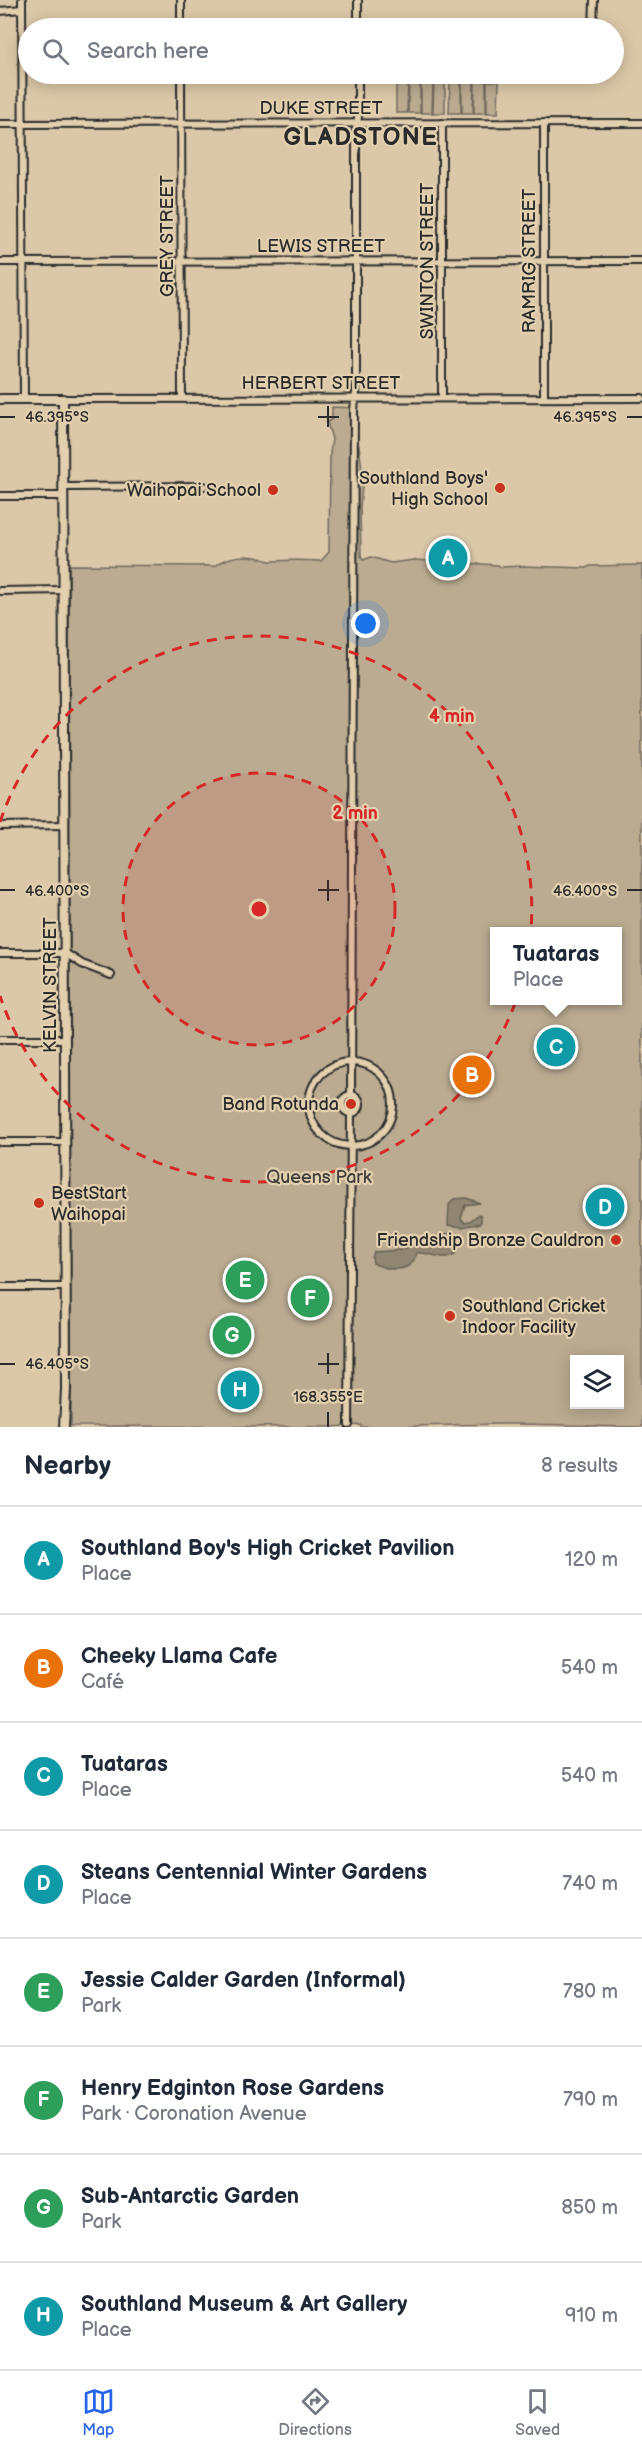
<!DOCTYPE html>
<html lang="en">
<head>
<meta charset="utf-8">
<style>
  :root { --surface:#fff; --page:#f6f6f7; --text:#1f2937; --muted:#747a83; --line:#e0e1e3; --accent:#2563eb }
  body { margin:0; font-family:"Balsamiq Sans",sans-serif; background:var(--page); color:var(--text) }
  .controls { position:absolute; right:18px; bottom:18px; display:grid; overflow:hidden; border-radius:0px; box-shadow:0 3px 15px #0003 }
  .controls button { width:54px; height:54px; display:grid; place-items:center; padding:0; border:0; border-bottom:2px solid var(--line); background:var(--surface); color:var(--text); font:30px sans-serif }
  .you { position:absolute; left:366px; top:624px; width:21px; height:21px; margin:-15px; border:4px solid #fff; border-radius:50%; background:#1a73e8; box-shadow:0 0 0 9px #1a73e833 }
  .badge { display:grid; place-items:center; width:39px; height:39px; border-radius:50%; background:var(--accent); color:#fff; font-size:20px; font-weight:700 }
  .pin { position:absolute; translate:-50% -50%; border:3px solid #fff; box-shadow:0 2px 6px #0006 }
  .popup { position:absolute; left:490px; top:927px; width:132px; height:78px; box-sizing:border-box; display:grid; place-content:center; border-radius:0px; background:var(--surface); filter:drop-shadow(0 2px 4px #0005); font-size:20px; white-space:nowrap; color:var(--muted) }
  .popup b { font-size:22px; color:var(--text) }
  .popup::after { content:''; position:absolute; left:50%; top:100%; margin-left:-12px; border:12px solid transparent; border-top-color:var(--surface) }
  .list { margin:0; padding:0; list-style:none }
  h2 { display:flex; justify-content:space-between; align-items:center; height:78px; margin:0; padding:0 24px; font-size:26px }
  h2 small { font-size:20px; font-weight:400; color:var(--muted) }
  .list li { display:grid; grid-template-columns:39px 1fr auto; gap:18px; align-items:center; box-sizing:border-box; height:108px; padding:0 24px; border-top:2px solid var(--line) }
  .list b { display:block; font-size:22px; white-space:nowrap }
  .list p { margin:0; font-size:20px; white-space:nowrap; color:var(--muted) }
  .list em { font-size:20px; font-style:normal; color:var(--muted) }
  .icon { flex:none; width:33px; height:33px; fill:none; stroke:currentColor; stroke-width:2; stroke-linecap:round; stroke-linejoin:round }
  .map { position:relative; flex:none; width:642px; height:1427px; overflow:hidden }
  .search { position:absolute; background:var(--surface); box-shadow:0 3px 15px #0003; left:18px; right:18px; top:18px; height:66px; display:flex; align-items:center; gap:15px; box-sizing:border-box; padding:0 21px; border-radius:33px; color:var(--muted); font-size:22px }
  .sheet { height:942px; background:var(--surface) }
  nav { display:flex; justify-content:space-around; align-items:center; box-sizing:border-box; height:84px; border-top:2px solid var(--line); background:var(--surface); font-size:16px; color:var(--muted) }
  nav a { display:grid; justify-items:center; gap:3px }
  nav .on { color:var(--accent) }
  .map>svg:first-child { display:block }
  .green { fill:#baab91; stroke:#726b5e; stroke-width:1.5; fill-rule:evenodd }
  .water { fill:#908673; stroke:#686256; stroke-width:1.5 }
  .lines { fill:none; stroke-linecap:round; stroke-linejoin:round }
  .minor-casing { stroke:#2b2b2b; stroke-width:10 }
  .major-casing { stroke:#2b2b2b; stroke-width:12 }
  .minor { stroke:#e2cfad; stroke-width:6 }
  .major { stroke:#e2cfad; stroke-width:8 }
  .ticks { fill:none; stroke:#2b2b2b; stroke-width:2 }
  .ring { fill:none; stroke:#d62828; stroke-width:3; stroke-dasharray:10 8 }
  .poi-dot { fill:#c8321e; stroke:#e2cfad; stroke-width:2 }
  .labels { text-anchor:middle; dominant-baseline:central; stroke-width:4.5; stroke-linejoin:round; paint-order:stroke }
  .street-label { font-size:18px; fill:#2b2b2b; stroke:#e2cfad }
  .poi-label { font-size:18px; fill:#2b2b2b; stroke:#e2cfad; text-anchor:end }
  .park-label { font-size:18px; fill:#403e3a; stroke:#e2cfad }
  .district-label { font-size:24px; font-weight:bold; letter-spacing:1.5px; fill:#2b2b2b; stroke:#e2cfad }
  .ticks-label { font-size:15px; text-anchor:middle; fill:#2b2b2b; stroke:#e2cfad; stroke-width:4.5; stroke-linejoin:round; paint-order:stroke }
  .centre { fill:#d62828; stroke:#e2cfad; stroke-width:3 }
  .ring-label { font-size:18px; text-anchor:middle; font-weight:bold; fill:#d62828; stroke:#e2cfad; stroke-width:4.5; stroke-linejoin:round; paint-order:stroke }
</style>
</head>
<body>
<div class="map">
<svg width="642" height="1427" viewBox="0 0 642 1427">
  <rect width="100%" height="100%" fill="#dbc8a8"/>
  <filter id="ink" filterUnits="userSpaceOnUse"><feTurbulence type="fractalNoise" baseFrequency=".0167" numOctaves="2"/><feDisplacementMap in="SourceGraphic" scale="12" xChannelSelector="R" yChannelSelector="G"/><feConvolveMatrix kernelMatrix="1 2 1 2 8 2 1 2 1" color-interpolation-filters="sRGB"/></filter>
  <g filter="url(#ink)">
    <!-- green -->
    <path class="green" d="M396,80L408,81L407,113H396Z
      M409,80L420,81V113H408Z
      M450,80L461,81V113H449Z
      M421,81H433L432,113H421Z
      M434,81H445V113H433Z
      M462,81H474L473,113H462Z
      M475,81H486V113H474Z
      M487,81H499L498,113H487Z
      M332,407L358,408L357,448L359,446L363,477L360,507L361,555L363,560L371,557L391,563L414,560L498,565L500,567L522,566L587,568L590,566L642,565V1427C600,1427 556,1424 513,1424C462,1424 412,1427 361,1427L360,1425L330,1427L71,1426L69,565L215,566C228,556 244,554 260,558C265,559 268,562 273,561C289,560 304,560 321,561L329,552L330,453L332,439L327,422L332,419ZM494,932H618V1000H494ZM574,1360H620V1404H574Z"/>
    <!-- water -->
    <path class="water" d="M466,1198L480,1203L465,1205L461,1218L464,1222L470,1221L479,1214L481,1216V1223L462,1227L448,1225L449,1205L454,1199Z
      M453,1233L459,1239L460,1245C452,1268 432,1251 416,1253C412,1274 389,1271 373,1263L372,1258L374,1252L400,1250L442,1234Z"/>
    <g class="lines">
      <defs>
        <path id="minor" d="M22,0L24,399
          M181,0V28
          M358,0V28
          M0,11L22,9
          M593,28L594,0
          M181,74L182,398
          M442,123V398
          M544,123V398
          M0,124L642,123
          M0,262L642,261
          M63,399L642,398
          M64,487L204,486
          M0,496H64
          M0,591L64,590
          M0,826L65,825
          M0,953H65L82,964L111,975
          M0,1039H65
          M309 1104a42 42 0 1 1 84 0a42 42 0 1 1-84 0Z
          M351,1095L354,410L356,392V129L358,117V74
          M342 1104a9 9 0 1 1 18 0a9 9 0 1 1-18 0Z
          M0,1142H66
          M0,1287H66
          M349,1425L351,1112"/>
        <path id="major" d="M0,399H63L66,1389L64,1427"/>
      </defs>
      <!-- minor casing -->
      <use href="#minor" class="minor-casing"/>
      <!-- major casing -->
      <use href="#major" class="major-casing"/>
      <!-- minor -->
      <use href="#minor" class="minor"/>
      <!-- major -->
      <use href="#major" class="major"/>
    </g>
  </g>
  <!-- ticks -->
  <path class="ticks" d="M328,406V427M0,417H15M318,417H339M627,417H642M328,880V901M0,890H15M318,890H339M627,890H642M328,1353V1374M0,1364H15M318,1364H339M328,1412V1427"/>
  <!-- distance rings -->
  <circle cx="259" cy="909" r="136" fill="#d62828" fill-opacity=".12"/>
  <g class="ring">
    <circle cx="259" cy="909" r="136"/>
    <path d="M0 822A273 273 0 1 1 0 996"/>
  </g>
  <!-- markers -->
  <g class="poi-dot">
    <circle cx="500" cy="488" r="6"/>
    <circle cx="273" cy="490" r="6"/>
    <circle cx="351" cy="1104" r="6"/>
    <circle cx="39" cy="1203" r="6"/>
    <circle cx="616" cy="1240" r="6"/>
    <circle cx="450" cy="1316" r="6"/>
  </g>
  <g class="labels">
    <!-- street labels -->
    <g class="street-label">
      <text x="321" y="108">DUKE STREET</text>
      <text transform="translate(167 236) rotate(-90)">GREY STREET</text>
      <text x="321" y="246">LEWIS STREET</text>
      <text transform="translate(427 261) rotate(-90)">SWINTON STREET</text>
      <text transform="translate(529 261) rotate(-90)">RAMRIG STREET</text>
      <text x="321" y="383">HERBERT STREET</text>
      <text transform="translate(50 985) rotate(-90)">KELVIN STREET</text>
    </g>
    <!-- poi labels -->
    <g class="poi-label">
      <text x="488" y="478">Southland Boys'<tspan x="488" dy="21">High School</tspan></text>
      <text x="261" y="490">Waihopai School</text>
      <text x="339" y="1104">Band Rotunda</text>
      <text x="51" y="1193" text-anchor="start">BestStart<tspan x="51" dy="21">Waihopai</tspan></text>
      <text x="604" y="1240">Friendship Bronze Cauldron</text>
      <text x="462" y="1306" text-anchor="start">Southland Cricket<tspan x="462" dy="21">Indoor Facility</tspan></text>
    </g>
    <!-- park labels -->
    <g class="park-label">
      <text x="319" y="1177">Queens Park</text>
    </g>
    <!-- district labels -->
    <g class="district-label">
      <text x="361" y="137">GLADSTONE</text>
    </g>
  </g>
  <g class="ticks-label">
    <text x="57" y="422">46.395°S</text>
    <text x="585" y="422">46.395°S</text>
    <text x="57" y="896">46.400°S</text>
    <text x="585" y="896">46.400°S</text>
    <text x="57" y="1369">46.405°S</text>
    <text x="328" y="1402">168.355°E</text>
  </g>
  <circle cx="259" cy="909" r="9" class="centre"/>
  <g class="ring-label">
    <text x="452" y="722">4 min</text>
    <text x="355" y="819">2 min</text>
  </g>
</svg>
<div class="controls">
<button><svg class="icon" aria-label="layers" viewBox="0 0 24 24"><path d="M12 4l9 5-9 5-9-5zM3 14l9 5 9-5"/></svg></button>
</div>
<div class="you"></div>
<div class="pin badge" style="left:448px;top:558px;background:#0f9aa8">A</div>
<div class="pin badge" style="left:472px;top:1075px;background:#e8710a">B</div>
<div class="pin badge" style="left:556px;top:1047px;background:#0f9aa8">C</div>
<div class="popup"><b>Tuataras</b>Place</div>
<div class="pin badge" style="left:605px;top:1207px;background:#0f9aa8">D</div>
<div class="pin badge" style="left:245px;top:1280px;background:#2e9e5b">E</div>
<div class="pin badge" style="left:310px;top:1298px;background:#2e9e5b">F</div>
<div class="pin badge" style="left:232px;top:1335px;background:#2e9e5b">G</div>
<div class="pin badge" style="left:240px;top:1390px;background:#0f9aa8">H</div>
<div class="search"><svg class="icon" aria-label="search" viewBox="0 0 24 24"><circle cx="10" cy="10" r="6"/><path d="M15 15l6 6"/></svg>Search here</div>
</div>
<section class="sheet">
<h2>Nearby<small>8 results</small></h2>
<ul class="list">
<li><span class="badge" style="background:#0f9aa8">A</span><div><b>Southland Boy's High Cricket Pavilion</b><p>Place</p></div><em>120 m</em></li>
<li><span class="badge" style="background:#e8710a">B</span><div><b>Cheeky Llama Cafe</b><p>Café</p></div><em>540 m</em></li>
<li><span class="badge" style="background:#0f9aa8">C</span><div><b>Tuataras</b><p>Place</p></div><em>540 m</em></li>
<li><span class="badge" style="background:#0f9aa8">D</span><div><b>Steans Centennial Winter Gardens</b><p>Place</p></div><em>740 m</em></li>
<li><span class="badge" style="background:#2e9e5b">E</span><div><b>Jessie Calder Garden (Informal)</b><p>Park</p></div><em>780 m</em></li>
<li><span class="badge" style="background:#2e9e5b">F</span><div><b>Henry Edginton Rose Gardens</b><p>Park · Coronation Avenue</p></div><em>790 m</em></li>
<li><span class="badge" style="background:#2e9e5b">G</span><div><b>Sub-Antarctic Garden</b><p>Park</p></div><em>850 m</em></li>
<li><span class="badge" style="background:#0f9aa8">H</span><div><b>Southland Museum &amp; Art Gallery</b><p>Place</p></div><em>910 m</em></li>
</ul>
</section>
<nav>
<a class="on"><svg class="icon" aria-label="map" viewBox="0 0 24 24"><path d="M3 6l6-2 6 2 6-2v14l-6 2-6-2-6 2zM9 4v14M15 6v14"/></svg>Map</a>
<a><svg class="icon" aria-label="directions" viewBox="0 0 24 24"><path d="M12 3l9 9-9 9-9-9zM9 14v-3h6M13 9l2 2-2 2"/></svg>Directions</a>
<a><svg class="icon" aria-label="saved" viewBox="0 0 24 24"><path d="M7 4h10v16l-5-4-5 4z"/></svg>Saved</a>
</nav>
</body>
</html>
